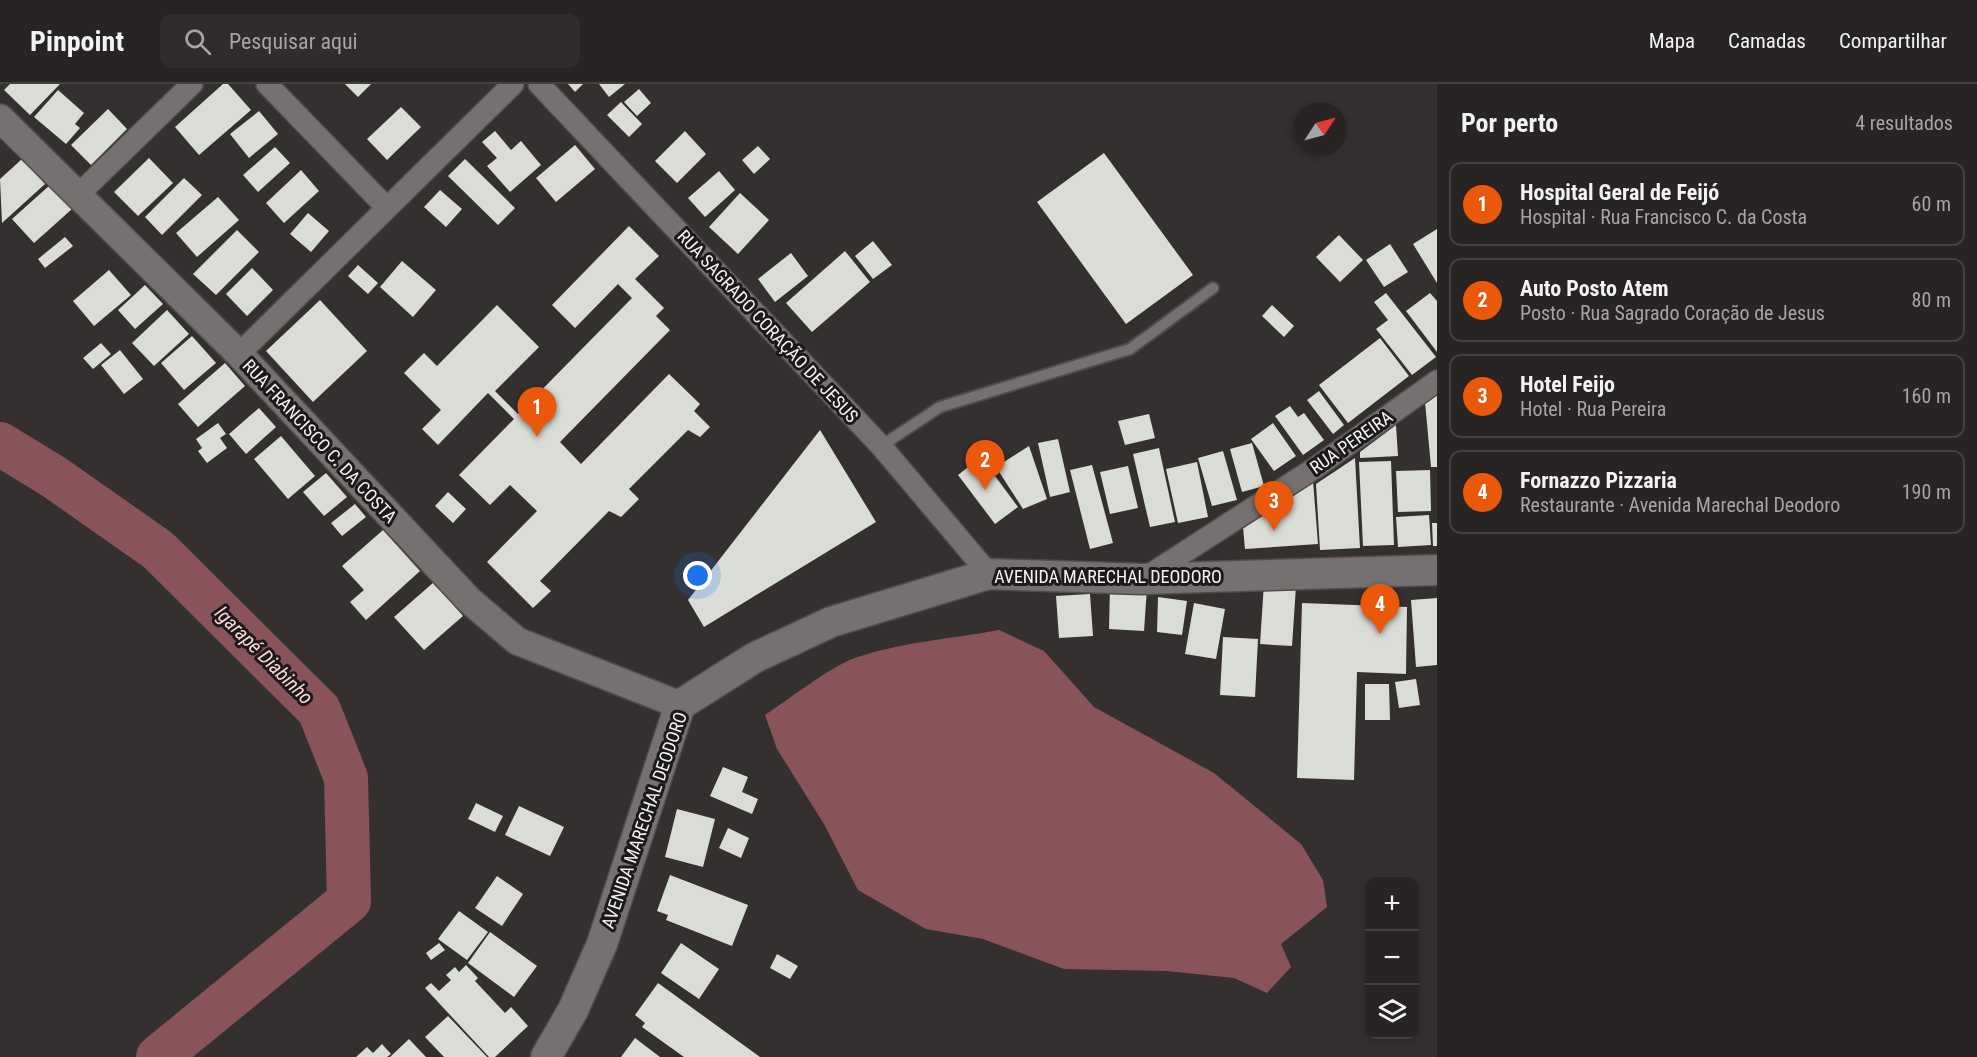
<!DOCTYPE html>
<html lang="pt">
<head>
<meta charset="utf-8">
<style>
  :root { --surface:#282424; --page:#302c2c; --text:#f1f3f6; --muted:#a5a4a6; --line:#444141; --accent:#ea580c }
  body { margin:0; font-family:"Roboto Condensed",sans-serif; background:var(--page); color:var(--text) }
  .controls { position:absolute; right:18px; bottom:18px; display:grid; overflow:hidden; border-radius:12px; box-shadow:0 3px 9px #0003 }
  .controls button { width:54px; height:54px; display:grid; place-items:center; padding:0; border:0; border-bottom:2px solid var(--line); background:var(--surface); color:var(--text); font:30px sans-serif }
  .compass { position:absolute; left:1293px; top:18px; width:54px; height:54px; border-radius:50%; background:var(--surface); box-shadow:0 3px 9px #0003; rotate:54deg }
  .you { position:absolute; left:698px; top:492px; width:21px; height:21px; margin:-15px; border:4px solid #fff; border-radius:50%; background:#1a73e8; box-shadow:0 0 0 9px #1a73e833 }
  .badge { display:grid; place-items:center; width:39px; height:39px; border-radius:50%; background:var(--accent); color:#fff; font-size:20px; font-weight:700 }
  .pin { position:absolute; translate:-50% -50px; filter:drop-shadow(0 2px 3px #0008) }
  .pin::after { content:''; position:absolute; top:32px; width:21px; height:18px; background:inherit; clip-path:polygon(0 0,100% 0,50% 100%) }
  .list { margin:0; padding:0; list-style:none }
  h2 { display:flex; justify-content:space-between; align-items:center; height:78px; margin:0; padding:0 24px; font-size:26px }
  h2 small { font-size:20px; font-weight:400; color:var(--muted) }
  .list li { display:grid; grid-template-columns:39px 1fr auto; gap:18px; align-items:center; box-sizing:border-box; height:84px; margin:0 12px 12px; padding:0 12px; border:2px solid var(--line); border-radius:12px }
  .list b { display:block; font-size:22px; white-space:nowrap }
  .list p { margin:0; font-size:20px; white-space:nowrap; color:var(--muted) }
  .list em { font-size:20px; font-style:normal; color:var(--muted) }
  .icon { flex:none; width:33px; height:33px; fill:none; stroke:currentColor; stroke-width:2; stroke-linecap:round; stroke-linejoin:round }
  .map { position:relative; flex:none; width:1437px; height:973px; overflow:hidden }
  header { display:flex; align-items:center; gap:36px; box-sizing:border-box; height:84px; padding:0 30px; background:var(--surface); border-bottom:2px solid var(--line) }
  header strong { font-size:28px }
  nav { display:flex; gap:33px; margin-inline-start:auto; font-size:21px }
  .search { width:420px; height:54px; background:var(--page); display:flex; align-items:center; gap:15px; box-sizing:border-box; padding:0 21px; border-radius:12px; color:var(--muted); font-size:22px }
  main { display:flex }
  aside { flex:1; background:var(--surface) }
  .map>svg:first-child { display:block }
  .water { fill:#885459 }
  .lines { fill:none; stroke-linecap:round; stroke-linejoin:round }
  .river { stroke:#885459; stroke-width:44 }
  .building { fill:#d9dcd7 }
  .service-casing { stroke:#514c4c; stroke-width:14 }
  .minor-casing { stroke:#514c4c; stroke-width:24 }
  .tertiary-casing { stroke:#514c4c; stroke-width:30 }
  .secondary-casing { stroke:#514c4c; stroke-width:33 }
  .service { stroke:#767070; stroke-width:10 }
  .minor { stroke:#767070; stroke-width:21 }
  .tertiary { stroke:#767070; stroke-width:27 }
  .secondary { stroke:#767070; stroke-width:30 }
  .labels { text-anchor:middle; dominant-baseline:central; stroke-width:6; stroke-linejoin:round; paint-order:stroke }
  .street-label { font-size:18px; fill:#f5f2f2; stroke:#1b1919 }
  .water-label { font-size:20px; font-style:italic; fill:#fad6d9; stroke:#1b1919 }
</style>
</head>
<body>
<header>
<strong>Pinpoint</strong>
<div class="search"><svg class="icon" aria-label="search" viewBox="0 0 24 24"><circle cx="10" cy="10" r="6"/><path d="M15 15l6 6"/></svg>Pesquisar aqui</div>
<nav><a>Mapa</a><a>Camadas</a><a>Compartilhar</a></nav>
</header>
<main>
<div class="map">
<svg width="1437" height="973" viewBox="0 0 1437 973">
  <rect width="100%" height="100%" fill="#353030"/>
  <!-- water -->
  <path class="water" d="M999,546L1044,567L1094,623L1214,689L1301,760L1323,796L1327,823L1281,860L1291,883L1267,909L1234,894L1167,887L1064,885L983,855L926,845L858,806L824,740L777,665L765,631C788,616 831,582 855,574C901,558 951,555 999,546Z"/>
  <g class="lines">
    <!-- river -->
    <path class="river" d="M0,360L54,393L158,466L319,626L346,694L349,817L158,973"/>
  </g>
  <!-- building -->
  <path class="building" d="M10,0H60L30,31L4,6Z
    M223,0H228L251,26L199,71L175,43Z
    M345,0H371L358,13Z
    M568,0H583L575,8Z
    M599,0H625L609,13Z
    M639,5L651,19L637,32L624,18Z
    M58,6L84,29L75,40L80,44L66,60L34,33Z
    M621,18L642,40L629,53L607,31Z
    M401,23L421,43L387,76L367,55Z
    M108,25L127,45L91,81L71,61Z
    M259,27L278,50L249,74L230,50Z
    M495,47L511,66L521,57L541,81L510,108L487,82L497,74L482,58Z
    M685,47L706,70L677,99L655,77Z
    M575,61L595,85L556,118L536,94Z
    M758,62L770,75L754,90L742,76Z
    M275,63L290,79L258,108L243,91Z
    M1104,69L1193,191L1126,240L1037,118Z
    M149,74L173,99L138,132L114,108Z
    M22,75L45,100L2,139L0,95Z
    M465,75L515,124L498,141L448,92Z
    M301,86L319,107L284,139L266,119Z
    M719,87L735,106L705,133L688,114Z
    M184,94L202,111L162,151L145,133Z
    M50,101L72,125L34,159L12,135Z
    M440,106L462,125L446,143L424,123Z
    M740,109L769,136L738,170L709,143Z
    M218,113L239,136L197,173L176,149Z
    M308,129L329,147L311,168L290,150Z
    M629,142L659,172L635,195L664,224L656,232L670,246L560,358L581,380L669,290L700,320L694,327L710,343L700,353L688,346L629,405L639,415L621,433L609,427L540,497L551,507L533,524L487,478L537,427L510,401L490,421L459,391L514,335L488,309L438,361L422,345L441,326L404,289L424,269L437,282L497,221L539,263L495,307L518,330L632,214L618,200L575,244L552,221Z
    M1437,145V199L1413,160Z
    M237,146L259,168L216,211L193,190Z
    M1339,151L1363,176L1340,198L1316,173Z
    M65,153L73,162L45,184L38,175Z
    M873,157L892,181L873,195L855,172Z
    M1390,160L1408,188L1384,203L1366,176Z
    M845,167L870,198L812,248L786,219Z
    M791,169L808,192L775,218L758,195Z
    M402,177L436,206L413,233L380,203Z
    M358,181L378,199L368,210L348,192Z
    M252,184L273,206L247,232L226,210Z
    M109,186L131,211L94,242L73,217Z
    M145,201L163,220L135,245L118,226Z
    M1386,209L1436,273L1412,291L1376,245L1388,236L1374,218Z
    M1430,209L1437,217V268L1406,227Z
    M320,216L367,267L313,318L266,267Z
    M1272,221L1294,242L1284,253L1262,232Z
    M167,226L189,250L154,282L132,259Z
    M192,252L216,279L184,306L161,279Z
    M1380,254L1409,292L1348,339L1319,301Z
    M101,259L111,270L93,285L83,274Z
    M120,266L143,295L124,310L101,281Z
    M225,279L245,302L198,343L178,320Z
    M1319,307L1344,341L1333,350L1307,316Z
    M1437,309V383H1431L1425,318Z
    M1290,322L1298,333L1304,329L1324,356L1303,371L1275,332Z
    M259,324L276,343L246,370L229,350Z
    M1149,330L1155,354L1125,361L1118,337Z
    M218,339L226,350L220,354L227,364L207,379L198,367L202,364L196,355Z
    M1273,339L1296,372L1274,387L1251,355Z
    M1396,341L1398,372L1360,374V368Z
    M820,346L876,438L704,543L688,516Z
    M281,352L315,392L288,415L254,375Z
    M1058,355L1070,408L1050,413L1038,359Z
    M1252,359L1264,402L1242,408L1230,365Z
    M1029,362L1047,415L1023,425L996,383Z
    M1159,364L1175,438L1150,443L1133,370Z
    M1223,367L1237,416L1212,422L1198,374Z
    M981,373L1018,423L995,440L958,391Z
    M1355,374L1360,464L1320,466L1316,400Z
    M1391,377L1394,461L1363,462L1359,378Z
    M1197,378L1208,433L1178,439L1166,385Z
    M1092,381L1113,459L1090,465L1070,386Z
    M1128,382L1138,424L1110,430L1100,388Z
    M1430,386L1431,427L1398,428L1396,387Z
    M326,389L347,413L324,432L303,408Z
    M1313,397L1318,460L1245,465L1243,443Z
    M448,408L466,425L453,439L435,422Z
    M355,420L366,433L342,452L331,439Z
    M1429,431L1431,461L1398,463L1396,433Z
    M1432,439H1437V462H1433Z
    M383,446L420,487L366,536L350,518L364,506L342,482Z
    M434,498L463,532L424,566L394,533Z
    M1264,499L1296,502L1292,562L1260,560Z
    M1110,502L1147,504L1144,547L1109,545Z
    M1090,510L1093,552L1059,554L1056,512Z
    M1158,513L1187,517L1182,551L1157,548Z
    M1437,514V581L1416,583L1411,516Z
    M1194,519L1225,525L1216,575L1185,570Z
    M1302,519L1407,523L1406,590L1357,588L1354,696L1297,694Z
    M1223,553L1258,555L1255,613L1220,611Z
    M1416,595L1420,621L1399,624L1395,598Z
    M1365,600H1389L1390,636H1365Z
    M723,683L748,693L742,708L758,715L752,730L710,712Z
    M476,719L503,732L495,748L468,735Z
    M519,722L564,743L550,772L505,751Z
    M677,725L715,735L703,783L665,773Z
    M728,744L749,754L741,774L719,764Z
    M670,791L748,821L732,862L666,836L668,831L657,827Z
    M497,792L523,810L502,842L475,824Z
    M459,827L488,848L467,876L438,855Z
    M490,848L537,882L514,913L468,879Z
    M439,859L445,866L431,876L426,869Z
    M681,859L719,885L699,915L661,889Z
    M777,870L798,882L790,895L770,884Z
    M466,881L478,894L475,897L505,929L511,923L528,942L495,973H489L425,904L431,899L439,907L451,896L446,891L455,883L459,888Z
    M658,899L760,973H684L642,943L645,939L635,931Z
    M448,932L487,973H444L425,953Z
    M635,954L660,973H621Z
    M409,955L426,973H390Z
    M382,960L391,970L387,973H356L367,963L373,969Z"/>
  <g class="lines">
    <defs>
      <path id="service" d="M881,362L940,323L1130,265L1213,204"/>
      <path id="minor" d="M267,0L386,123
        M539,0L881,362L989,490
        M78,111L192,0
        M239,270L513,0
        M1143,495L1315,384L1437,297"/>
      <path id="tertiary" d="M0,34L239,270L469,516L517,557L680,621"/>
      <path id="secondary" d="M546,973L573,926L602,860L680,621L754,574L831,538L989,490L1142,495L1437,486"/>
    </defs>
    <!-- service casing -->
    <use href="#service" class="service-casing"/>
    <!-- minor casing -->
    <use href="#minor" class="minor-casing"/>
    <!-- tertiary casing -->
    <use href="#tertiary" class="tertiary-casing"/>
    <!-- secondary casing -->
    <use href="#secondary" class="secondary-casing"/>
    <!-- service -->
    <use href="#service" class="service"/>
    <!-- minor -->
    <use href="#minor" class="minor"/>
    <!-- tertiary -->
    <use href="#tertiary" class="tertiary"/>
    <!-- secondary -->
    <use href="#secondary" class="secondary"/>
  </g>
  <g class="labels">
    <!-- street labels -->
    <g class="street-label">
      <text transform="translate(768 242) rotate(47)">RUA SAGRADO CORAÇÃO DE JESUS</text>
      <text transform="translate(320 357) rotate(47)">RUA FRANCISCO C. DA COSTA</text>
      <text transform="translate(1351 358) rotate(-35)">RUA PEREIRA</text>
      <text x="1108" y="492">AVENIDA MARECHAL DEODORO</text>
      <text transform="translate(644 736) rotate(-71)">AVENIDA MARECHAL DEODORO</text>
    </g>
    <!-- water labels -->
    <g class="water-label">
      <text transform="translate(264 571) rotate(45)">Igarapé Diabinho</text>
    </g>
  </g>
</svg>
<div class="controls">
<button>+</button>
<button>−</button>
<button><svg class="icon" aria-label="layers" viewBox="0 0 24 24"><path d="M12 4l9 5-9 5-9-5zM3 14l9 5 9-5"/></svg></button>
</div>
<svg class="compass" viewBox="-18 -18 36 36"><path d="M0-13l5 13h-10z" fill="#e53935"/><path d="M0 13l5-13h-10z" fill="#a5a4a6"/></svg>
<div class="you"></div>
<div class="pin badge" style="left:537px;top:353px">1</div>
<div class="pin badge" style="left:985px;top:406px">2</div>
<div class="pin badge" style="left:1274px;top:447px">3</div>
<div class="pin badge" style="left:1380px;top:550px">4</div>
</div>
<aside>
<h2>Por perto<small>4 resultados</small></h2>
<ul class="list">
<li><span class="badge">1</span><div><b>Hospital Geral de Feijó</b><p>Hospital · Rua Francisco C. da Costa</p></div><em>60 m</em></li>
<li><span class="badge">2</span><div><b>Auto Posto Atem</b><p>Posto · Rua Sagrado Coração de Jesus</p></div><em>80 m</em></li>
<li><span class="badge">3</span><div><b>Hotel Feijo</b><p>Hotel · Rua Pereira</p></div><em>160 m</em></li>
<li><span class="badge">4</span><div><b>Fornazzo Pizzaria</b><p>Restaurante · Avenida Marechal Deodoro</p></div><em>190 m</em></li>
</ul>
</aside>
</main>
</body>
</html>
